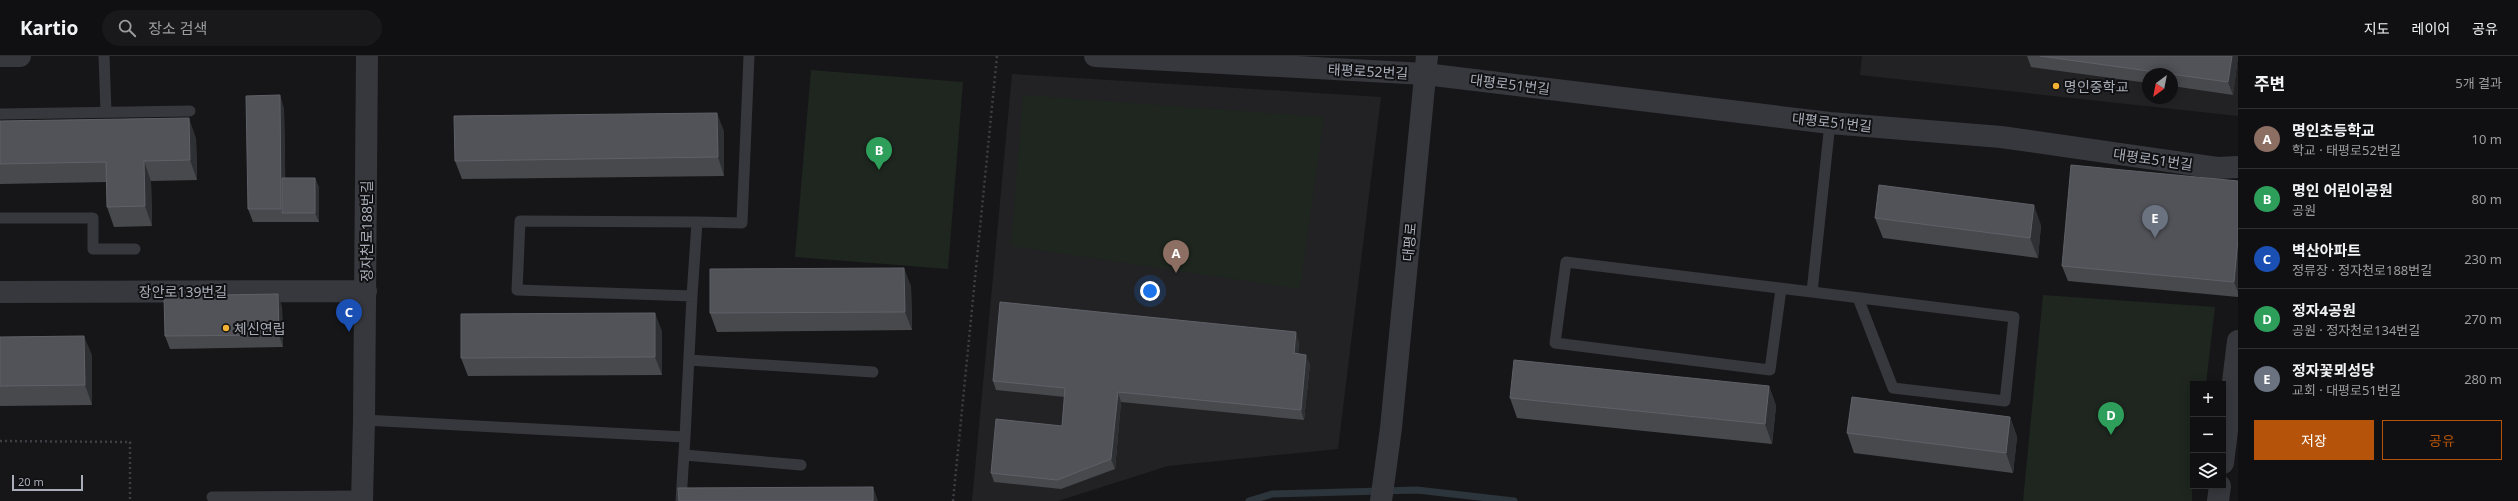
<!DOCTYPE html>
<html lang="ko">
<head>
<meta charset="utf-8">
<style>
  :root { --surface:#101012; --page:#19191b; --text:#f1f3f6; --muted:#9c9d9f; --line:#303032; --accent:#b45309 }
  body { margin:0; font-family:"Noto Sans","Noto Sans KR",sans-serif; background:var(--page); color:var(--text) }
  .controls { position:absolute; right:12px; bottom:12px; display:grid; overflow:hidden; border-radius:0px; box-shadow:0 2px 10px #0003 }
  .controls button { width:36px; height:36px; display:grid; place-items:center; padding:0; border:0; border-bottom:1px solid var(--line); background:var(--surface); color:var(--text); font:20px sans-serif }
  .compass { position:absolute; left:2142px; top:12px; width:36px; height:36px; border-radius:50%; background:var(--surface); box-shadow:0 2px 10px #0003; rotate:212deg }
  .scale { position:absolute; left:12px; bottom:10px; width:71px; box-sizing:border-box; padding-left:4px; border:2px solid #a8adb8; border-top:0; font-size:11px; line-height:14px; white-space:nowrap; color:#a8adb8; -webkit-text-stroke:3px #111113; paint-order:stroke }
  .you { position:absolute; left:1150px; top:235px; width:14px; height:14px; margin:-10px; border:3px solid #fff; border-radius:50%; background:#1a73e8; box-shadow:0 0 0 6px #1a73e833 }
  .badge { display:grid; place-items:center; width:26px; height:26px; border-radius:50%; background:var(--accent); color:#fff; font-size:13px; font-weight:700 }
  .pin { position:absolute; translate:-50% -33px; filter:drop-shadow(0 1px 2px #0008) }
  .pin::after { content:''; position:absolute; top:21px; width:14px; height:12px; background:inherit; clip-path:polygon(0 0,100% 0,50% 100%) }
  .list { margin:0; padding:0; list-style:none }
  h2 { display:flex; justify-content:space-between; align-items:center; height:52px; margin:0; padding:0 16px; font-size:17px }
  h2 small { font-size:13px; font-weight:400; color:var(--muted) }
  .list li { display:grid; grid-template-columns:26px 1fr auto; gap:12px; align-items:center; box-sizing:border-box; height:60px; padding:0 16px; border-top:1px solid var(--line) }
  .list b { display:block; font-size:15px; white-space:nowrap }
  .list p { margin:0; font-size:13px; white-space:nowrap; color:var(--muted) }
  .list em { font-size:13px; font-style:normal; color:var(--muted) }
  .actions { display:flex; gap:8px; padding:12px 16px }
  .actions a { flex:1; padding:9px 0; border:1px solid var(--accent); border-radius:0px; text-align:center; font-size:14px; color:var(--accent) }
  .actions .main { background:var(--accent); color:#fff }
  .icon { flex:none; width:22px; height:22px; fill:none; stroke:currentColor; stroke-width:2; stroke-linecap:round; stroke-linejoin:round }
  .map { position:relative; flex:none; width:2238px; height:445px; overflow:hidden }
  header { display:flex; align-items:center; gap:24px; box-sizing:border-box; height:56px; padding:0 20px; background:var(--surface); border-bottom:1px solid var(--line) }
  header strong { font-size:19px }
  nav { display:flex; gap:22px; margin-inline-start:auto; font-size:14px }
  .search { width:280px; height:36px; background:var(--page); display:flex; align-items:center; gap:10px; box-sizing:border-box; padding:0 14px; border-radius:22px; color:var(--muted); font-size:15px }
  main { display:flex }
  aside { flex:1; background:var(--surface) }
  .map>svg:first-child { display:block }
  .built { fill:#222225; fill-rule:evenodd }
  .green { fill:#1e261f }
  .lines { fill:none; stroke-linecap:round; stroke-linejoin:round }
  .stream { stroke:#2c353c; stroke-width:7 }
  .path { stroke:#3d3f44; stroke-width:2.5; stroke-dasharray:2 3; stroke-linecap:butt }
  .service { stroke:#37383d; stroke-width:11 }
  .minor { stroke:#37383d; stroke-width:22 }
  .tertiary { stroke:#37383d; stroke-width:22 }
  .wall { fill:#47494d }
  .shaded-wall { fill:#2f3033 }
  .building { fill:#525359; stroke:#5f6168 }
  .poi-dot { fill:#f2b134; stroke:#111113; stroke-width:1.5 }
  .labels { text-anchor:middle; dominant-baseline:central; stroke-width:4; stroke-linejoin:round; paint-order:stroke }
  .street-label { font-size:14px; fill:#a8adb8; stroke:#111113 }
  .poi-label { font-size:14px; fill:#a8adb8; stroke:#111113; text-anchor:start }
</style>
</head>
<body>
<header>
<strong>Kartio</strong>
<div class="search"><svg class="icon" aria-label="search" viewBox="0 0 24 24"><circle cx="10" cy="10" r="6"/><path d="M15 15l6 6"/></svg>장소 검색</div>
<nav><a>지도</a><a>레이어</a><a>공유</a></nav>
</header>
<main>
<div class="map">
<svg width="2238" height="445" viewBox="0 0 2238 445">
  <rect width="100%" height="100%" fill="#161618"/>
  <!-- built -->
  <path class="built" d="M1862,0H2238V60L1860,19ZM2148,18H2172V42H2148Z
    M1012,18L1381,41L1338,393L1168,410L1058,445H972Z"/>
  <!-- green -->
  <path class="green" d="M811,14L963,26L948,213L795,201Z
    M1023,39L1324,61L1300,233L1011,190Z
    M2043,239L2215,251L2206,328H2193L2192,445H2023Z"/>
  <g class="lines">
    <!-- stream -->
    <path class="stream" d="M1249,445L1272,438L1417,434L1514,445"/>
    <!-- path -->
    <path class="path" d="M0,385L130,386V445
      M953,445L997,0"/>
    <!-- service -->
    <path class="service" d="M104,0L106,56
      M0,58L190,55
      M0,162H93V193H135
      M697,166L742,167L749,0
      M1781,233L1770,314L1555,287L1566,206L1812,236L1830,67
      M1812,236L2014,261L2005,345L1893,332L1858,242
      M689,304L873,316
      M364,364L685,381L681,445
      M685,381L692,240L517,234L520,165L697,166L692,240
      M684,399L801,409
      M212,441L362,440"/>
    <!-- minor -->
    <path class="minor" d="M0,0H20
      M1095,0L1425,18L1830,67L2001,81L2217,112L2238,111
      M0,236L366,235
      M2223,407L2238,285
      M362,445L364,364L367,0
      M2218,445L2220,430"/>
    <!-- tertiary -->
    <path class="tertiary" d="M1381,445L1391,372L1427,0"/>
  </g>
  <!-- wall -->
  <path class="wall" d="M2027,0H2238L2233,39L2172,30V18H2148V27L2031,11Z
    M284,52L285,122H315L319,132V166H253L248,153Z
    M0,65L196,82L197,124L151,125L152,170L114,171L107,151V126L0,128Z
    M724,75V120L462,123L455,105Z
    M2238,125V241L2068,225L2062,210Z
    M1875,162L2041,169L2038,202L1883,182Z
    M911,230L912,274L717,276L710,257Z
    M282,251L283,291L170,293L165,280Z
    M662,275V319L468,320L461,302Z
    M0,281L92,299V349L0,350Z
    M1299,286L1298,298L1310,308L1304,364L1121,346L1115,413L1061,433L994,426L991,417L1062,370L1065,341L996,334L993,325Z
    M1769,330L1776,350L1772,388L1517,362L1510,342Z
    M2010,361L2017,381L2013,417L1854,397L1847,377Z"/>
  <!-- shaded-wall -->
  <path class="shaded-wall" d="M2232,0H2238L2233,39L2228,26Z
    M280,39L284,52L286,157H282L281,153Z
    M717,57L724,75V120L718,101Z
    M189,62L196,82L197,124L190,104Z
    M144,105L151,125L152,170L145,150Z
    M315,122L319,132V166L315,157Z
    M2034,149L2041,169L2038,202L2030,182Z
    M2238,183V236L2234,226Z
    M904,212L911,230L912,274L905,256Z
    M278,238L282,251L283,291L279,279Z
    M655,257L662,275V319L655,301Z
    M1296,276L1299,286L1297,307L1294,297Z
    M84,280L92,299V349L85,329Z
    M1306,299L1310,308L1304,364L1301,354Z
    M1769,330L1776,350L1772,388L1765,368Z
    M1118,336L1121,346L1115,413L1111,403Z
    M2010,361L2017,381L2013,417L2006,397Z
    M873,431L878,445H873Z"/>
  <!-- building -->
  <path class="building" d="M2040,0H2232L2228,26Z
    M280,39L281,153H248L246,40Z
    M717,57L718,101L455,105L454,60Z
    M189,62L190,104L144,105L145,150L107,151L106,106L0,108V65Z
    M2071,109L2238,125V183L2234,226L2062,210Z
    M282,122H315V157H282Z
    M1879,129L2034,149L2030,182L1875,162Z
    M904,212L905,256L710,257V213Z
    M278,238L279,279L165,280L164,240Z
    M1000,246L1296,276L1294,297L1306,299L1301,354L1118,336L1111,403L1057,424L991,417L996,363L1062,370L1065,332L993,325Z
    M655,257V301L461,302V258Z
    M84,280L85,329L0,330V281Z
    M1514,304L1769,330L1765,368L1510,342Z
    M1852,341L2010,361L2006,397L1847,377Z
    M873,431V445H679L678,432Z"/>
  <!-- markers -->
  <g class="poi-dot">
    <circle cx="2056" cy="30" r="4"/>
    <circle cx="226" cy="272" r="4"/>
  </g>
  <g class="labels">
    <!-- street labels -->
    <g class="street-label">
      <text transform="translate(1368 15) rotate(3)">태평로52번길</text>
      <text transform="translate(1510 28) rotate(7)">대평로51번길</text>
      <text transform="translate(1832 66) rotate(6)">대평로51번길</text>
      <text transform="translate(2153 103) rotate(8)">대평로51번길</text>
      <text transform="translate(366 175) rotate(-90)">정자천로188번길</text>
      <text transform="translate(1409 186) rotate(-85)">대평로</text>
      <text x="183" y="235">장안로139번길</text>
    </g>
    <!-- poi labels -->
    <g class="poi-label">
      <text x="2064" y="30">명인중학교</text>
      <text x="234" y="272">체신연립</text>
    </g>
  </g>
</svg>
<div class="controls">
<button>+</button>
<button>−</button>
<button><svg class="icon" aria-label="layers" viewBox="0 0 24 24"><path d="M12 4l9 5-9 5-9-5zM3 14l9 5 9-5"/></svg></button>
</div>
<svg class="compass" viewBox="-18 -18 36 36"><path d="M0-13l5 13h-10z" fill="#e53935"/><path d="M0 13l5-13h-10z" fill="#9c9d9f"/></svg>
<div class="scale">20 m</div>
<div class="you"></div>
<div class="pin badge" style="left:1176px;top:217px;background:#8d6e63">A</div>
<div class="pin badge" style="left:879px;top:114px;background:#2e9e5b">B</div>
<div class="pin badge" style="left:349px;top:276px;background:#1a4fb4">C</div>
<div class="pin badge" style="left:2111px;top:379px;background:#2e9e5b">D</div>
<div class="pin badge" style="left:2155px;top:182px;background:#6b7280">E</div>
</div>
<aside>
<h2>주변<small>5개 결과</small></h2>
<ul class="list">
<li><span class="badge" style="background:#8d6e63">A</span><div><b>명인초등학교</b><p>학교 · 태평로52번길</p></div><em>10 m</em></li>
<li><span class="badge" style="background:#2e9e5b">B</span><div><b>명인 어린이공원</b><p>공원</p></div><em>80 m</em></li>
<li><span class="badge" style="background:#1a4fb4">C</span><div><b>벽산아파트</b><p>정류장 · 정자천로188번길</p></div><em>230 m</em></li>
<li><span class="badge" style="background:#2e9e5b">D</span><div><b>정자4공원</b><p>공원 · 정자천로134번길</p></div><em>270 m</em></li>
<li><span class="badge" style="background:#6b7280">E</span><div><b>정자꽃뫼성당</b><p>교회 · 대평로51번길</p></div><em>280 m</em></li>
</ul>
<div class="actions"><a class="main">저장</a><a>공유</a></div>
</aside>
</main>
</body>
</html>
